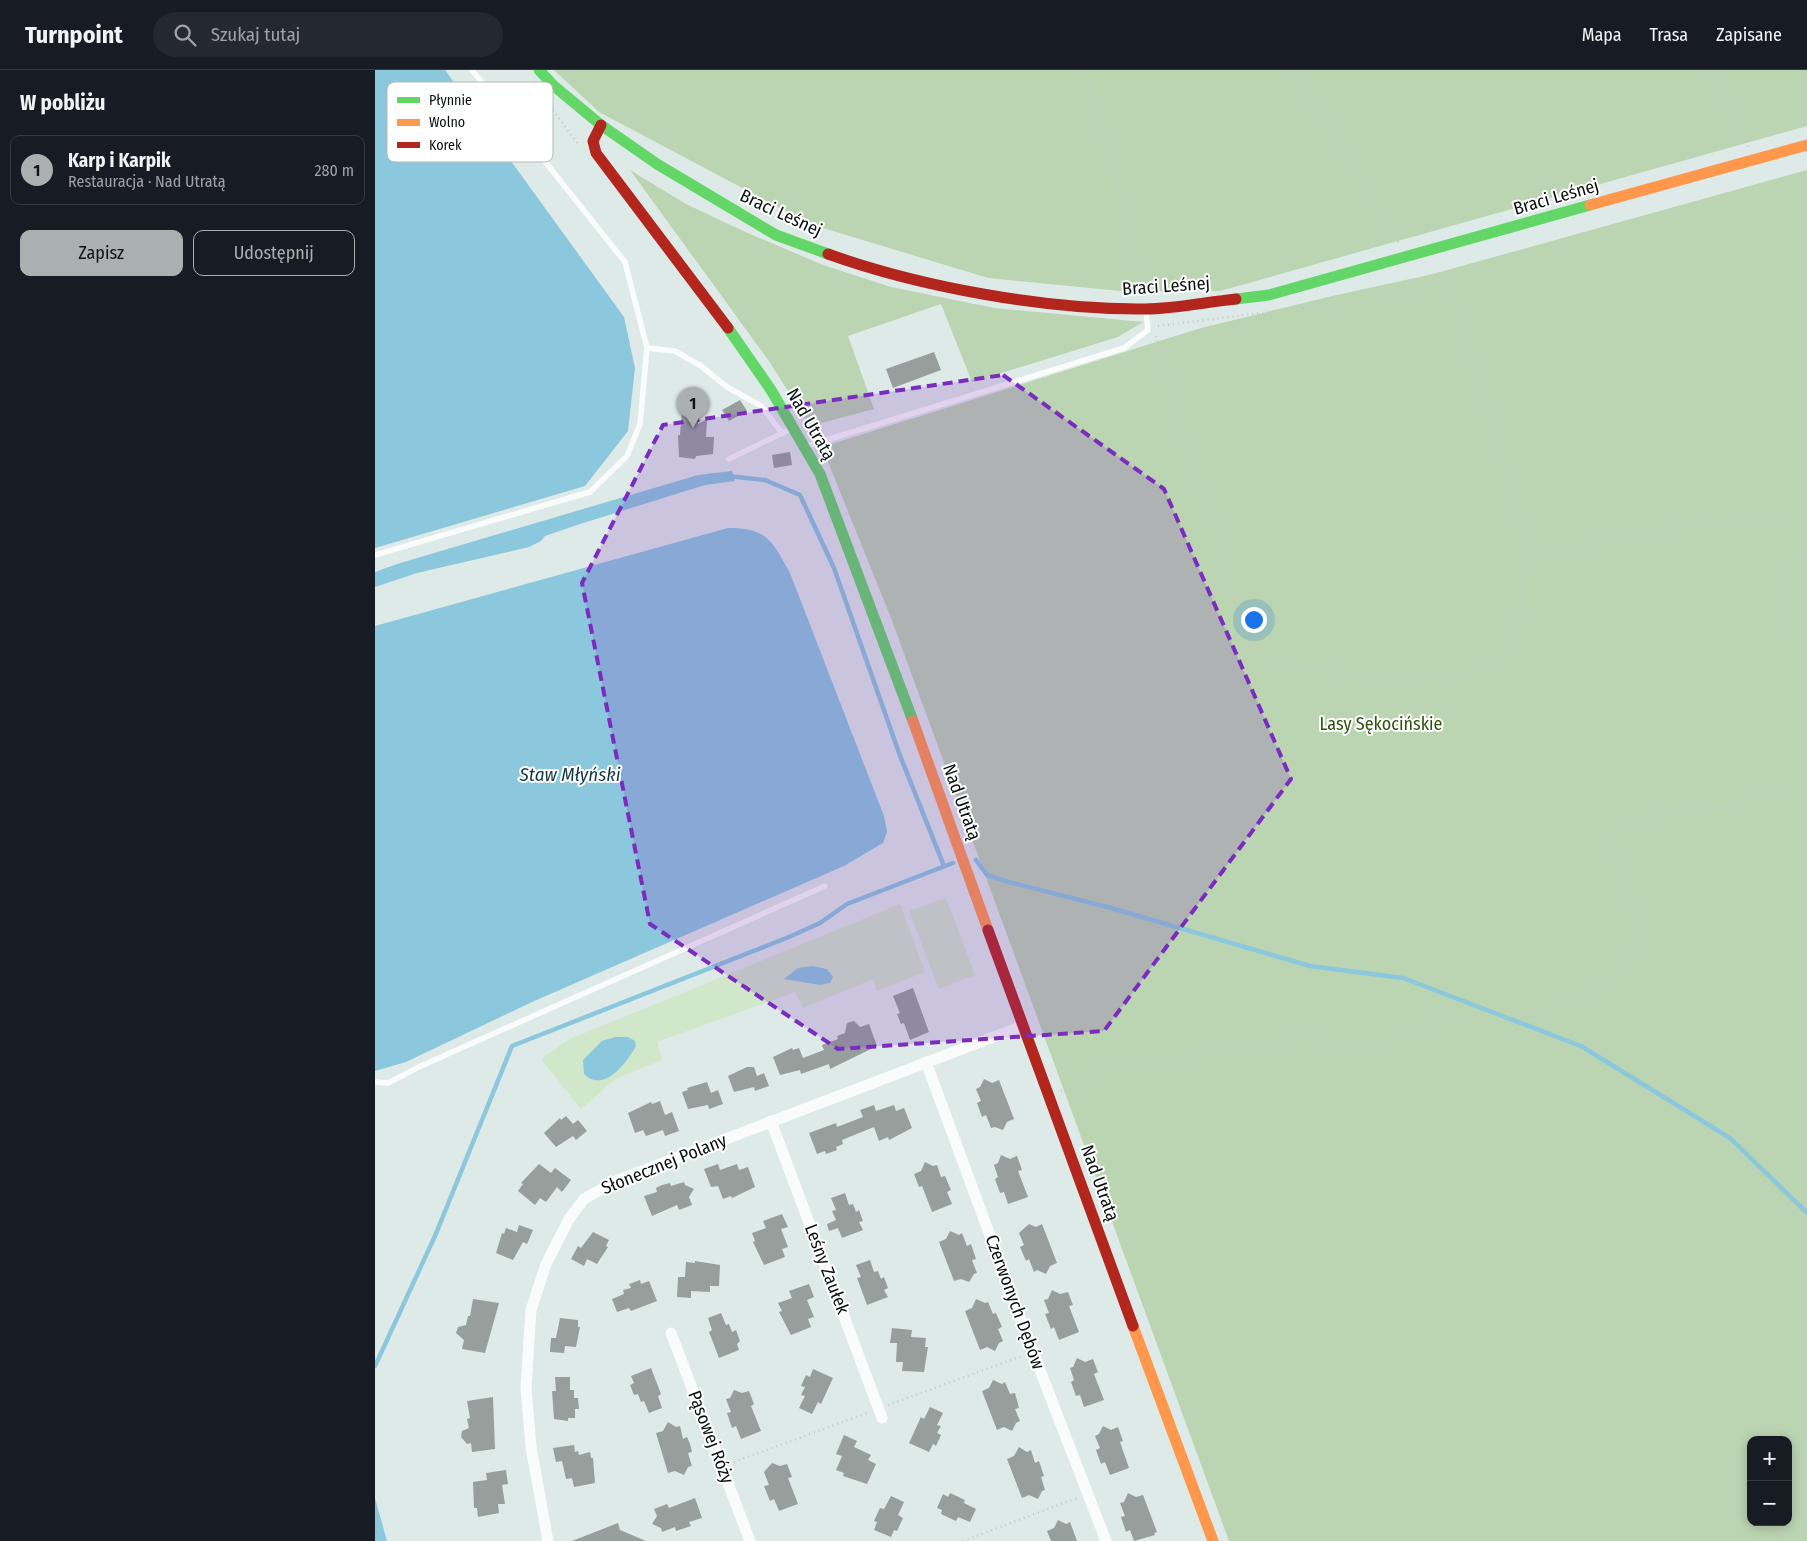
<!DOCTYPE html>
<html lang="pl">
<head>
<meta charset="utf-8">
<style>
  :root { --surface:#171b24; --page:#242831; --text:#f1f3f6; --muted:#9ea1a6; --line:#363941; --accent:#aaafb0 }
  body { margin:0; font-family:"Fira Sans Condensed",sans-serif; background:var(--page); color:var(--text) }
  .controls { position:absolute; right:15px; bottom:15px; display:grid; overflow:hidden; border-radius:10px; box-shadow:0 2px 12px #0003 }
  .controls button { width:45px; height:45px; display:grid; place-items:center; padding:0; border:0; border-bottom:1px solid var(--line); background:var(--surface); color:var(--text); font:25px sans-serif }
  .you { position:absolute; left:878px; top:549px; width:18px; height:18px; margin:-12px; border:4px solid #fff; border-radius:50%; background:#1a73e8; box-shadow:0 0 0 8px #1a73e833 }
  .badge { display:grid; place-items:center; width:32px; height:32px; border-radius:50%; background:var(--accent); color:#111; font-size:16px; font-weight:700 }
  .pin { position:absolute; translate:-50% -41px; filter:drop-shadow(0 1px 2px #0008) }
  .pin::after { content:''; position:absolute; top:26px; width:18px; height:15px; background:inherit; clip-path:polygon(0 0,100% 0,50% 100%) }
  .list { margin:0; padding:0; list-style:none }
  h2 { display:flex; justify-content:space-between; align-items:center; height:65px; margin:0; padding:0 20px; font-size:21px }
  h2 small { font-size:16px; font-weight:400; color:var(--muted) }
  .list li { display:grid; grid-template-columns:32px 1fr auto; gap:15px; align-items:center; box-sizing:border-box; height:70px; margin:0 10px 10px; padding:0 10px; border:1px solid var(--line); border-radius:10px }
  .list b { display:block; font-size:19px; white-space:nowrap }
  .list p { margin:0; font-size:16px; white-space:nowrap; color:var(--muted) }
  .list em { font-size:16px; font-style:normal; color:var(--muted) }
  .actions { display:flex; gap:10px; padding:15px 20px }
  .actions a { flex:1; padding:11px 0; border:1px solid var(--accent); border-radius:10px; text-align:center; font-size:18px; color:var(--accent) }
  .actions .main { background:var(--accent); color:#111 }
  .icon { flex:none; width:28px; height:28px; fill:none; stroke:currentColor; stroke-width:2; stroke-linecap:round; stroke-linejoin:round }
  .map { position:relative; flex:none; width:1432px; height:1471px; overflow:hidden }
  header { display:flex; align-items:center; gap:30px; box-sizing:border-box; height:70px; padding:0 25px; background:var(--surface); border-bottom:1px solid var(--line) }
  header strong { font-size:24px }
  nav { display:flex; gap:28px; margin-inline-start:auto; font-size:18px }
  .search { width:350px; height:45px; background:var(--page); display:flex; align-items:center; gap:12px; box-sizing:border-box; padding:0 18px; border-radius:28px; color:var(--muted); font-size:19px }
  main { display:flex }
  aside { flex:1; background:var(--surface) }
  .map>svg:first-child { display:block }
  .green { fill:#d0e7c9 }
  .forest { fill:#bbd4b1; fill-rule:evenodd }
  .water { fill:#8bc8dd }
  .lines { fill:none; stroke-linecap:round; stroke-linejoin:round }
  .stream { stroke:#8bc8dd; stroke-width:4.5 }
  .building { fill:#969f9c }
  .path { stroke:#c5c8c8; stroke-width:2.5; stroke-dasharray:1 4; stroke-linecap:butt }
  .lane { stroke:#fafcfb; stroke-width:5.5 }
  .street { stroke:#fafcfb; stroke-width:11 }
  .fast { stroke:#63d668; stroke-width:11 }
  .slow { stroke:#ff974d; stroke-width:11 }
  .jam { stroke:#b3261e; stroke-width:11 }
  .marked { fill:#7b2cbf; fill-opacity:0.2; stroke:#7b2cbf; stroke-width:4; stroke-dasharray:10 6; stroke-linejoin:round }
  .labels { text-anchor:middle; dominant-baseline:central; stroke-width:4; stroke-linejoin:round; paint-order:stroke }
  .street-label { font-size:18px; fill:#08100e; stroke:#fff }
  .park-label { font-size:18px; fill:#315112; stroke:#fff }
  .water-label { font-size:19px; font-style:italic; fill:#123846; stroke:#fff }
  .key { fill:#fff; stroke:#b5b7b7; stroke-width:1 }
  .key-label { font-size:14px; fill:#08100e }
</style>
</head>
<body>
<header>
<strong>Turnpoint</strong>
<div class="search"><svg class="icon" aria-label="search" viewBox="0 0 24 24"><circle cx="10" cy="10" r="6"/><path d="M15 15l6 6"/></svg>Szukaj tutaj</div>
<nav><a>Mapa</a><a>Trasa</a><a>Zapisane</a></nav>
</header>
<main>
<aside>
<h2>W pobliżu<small></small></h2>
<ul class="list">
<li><span class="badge">1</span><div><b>Karp i Karpik</b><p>Restauracja · Nad Utratą</p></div><em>280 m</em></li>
</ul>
<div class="actions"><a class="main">Zapisz</a><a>Udostępnij</a></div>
</aside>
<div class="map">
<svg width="1432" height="1471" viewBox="0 0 1432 1471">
  <rect width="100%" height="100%" fill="#deeae7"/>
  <!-- green -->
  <path class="green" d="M571,828L600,905L564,919L534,841Z
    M525,834L550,902L502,921L498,909L428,938L420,922L282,972L287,990L240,1009L206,1039L166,989L195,969Z"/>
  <!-- forest -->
  <path class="forest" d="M179,0H1432V56L845,221H745L613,208L435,154L224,42Z
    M255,100L311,134L368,161L448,195L516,217L619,238L768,252L743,267L597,312L566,234L473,266L499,339L435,356L394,291Z
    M1432,100V1471H854L516,548L447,377L826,258L953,227L1058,204ZM1376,1370H1413V1452H1376Z"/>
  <!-- water -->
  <path class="water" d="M0,0H70L249,247L260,298L253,361L210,416L0,478Z
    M357,401L360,411L330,415L205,454L170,466L166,471L154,477L42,503L0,517V502L22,494L323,405Z
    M353,458C393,458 397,471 415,503L509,746L512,762L508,773L469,796L157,932L31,992L0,1001V556Z
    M437,896L452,899L458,907L455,913L445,915L409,909L423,898Z
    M240,967H253L260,971L261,976C252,992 229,1024 209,1004L208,990L227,971Z
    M0,1428L12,1471H0Z"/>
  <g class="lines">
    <!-- stream -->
    <path class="stream" d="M353,406L390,410L425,425L459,498L524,683L569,796
      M601,790L612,805L634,812L736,838L935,896L1028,908L1206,976L1355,1068L1432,1143
      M0,1296L60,1166L137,976L414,867L445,853L472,834L578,793"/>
  </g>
  <!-- building -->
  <path class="building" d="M559,282L566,300L518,318L511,299Z
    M308,328L324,329L323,354L332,349L331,367H339L338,384L321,386L320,389L304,387L303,365H305Z
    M365,330L372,341L354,351L347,340Z
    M415,382L417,395L399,398L397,385Z
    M538,918L554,962L535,970L529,953L526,954L522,944L525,943L518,926Z
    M479,951L485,957L494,954L502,976L455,999L454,994L426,1004L425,1000L405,1005L398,987L417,978L418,980L424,978L428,988L449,980L447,975L463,969L462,966L470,963L472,953Z
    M372,997H379L382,1006L389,1003L394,1016L380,1021L379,1017L359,1022L353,1006Z
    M609,1009L617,1013L624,1010L639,1049L632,1052L628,1060L620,1057L616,1058L611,1045L607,1047L602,1033L606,1031L601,1019L605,1017Z
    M332,1012L336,1023L343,1020L348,1034L334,1039L333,1035L313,1039L307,1022L313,1020L312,1018Z
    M285,1031L290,1045L297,1042L304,1061L290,1066L288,1060L271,1066L268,1060L260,1063L253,1043L276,1032L277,1034Z
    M499,1035L501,1041L519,1035L521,1041L529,1038L537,1058L514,1070L513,1067L504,1071L499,1057L467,1070L468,1074L461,1077L462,1080L451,1084L450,1081L442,1084L434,1063L461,1053L462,1057L488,1047L485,1040Z
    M191,1046L198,1054L203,1050L212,1061L201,1070L198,1066L181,1077L169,1063L185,1048L186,1050Z
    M626,1085L635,1089L642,1086L647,1100L643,1101L653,1127L633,1134L629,1122L625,1123L620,1109L623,1107L619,1095L623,1093Z
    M550,1092L558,1096L562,1095L566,1107L570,1106L576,1120L572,1122L577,1134L557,1142L547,1116L544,1117L539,1104L546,1101Z
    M164,1094L176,1103L180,1098L196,1110L187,1122L182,1117L171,1132L165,1128L160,1135L143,1121L148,1114L146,1113Z
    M343,1094L345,1100L362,1094L364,1100L373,1097L380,1117L357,1128L356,1126L348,1129L343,1116L336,1117L329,1099Z
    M309,1112L310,1115L319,1119L314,1127L317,1135L304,1140L302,1135L277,1146L269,1126L282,1122L281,1118L287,1115L295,1113L296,1116Z
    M470,1123L474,1135L478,1134L481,1142L484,1140L488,1151L484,1152L488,1160L467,1168L463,1158L454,1161L452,1154L461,1150L457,1141L461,1140L456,1128Z
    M407,1144L413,1157L406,1159L413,1177L407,1179L410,1187L389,1195L378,1172L380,1171L377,1163L391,1158L388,1151Z
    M654,1154L661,1157L667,1154L682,1193L675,1196L671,1204L662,1200L659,1202L654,1189L651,1191L645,1177L649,1175L644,1163Z
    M144,1155L158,1160L152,1174L148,1172L138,1190L121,1183L127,1163L129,1164L131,1158L142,1162Z
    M575,1161L584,1165L587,1163L592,1176L596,1174L601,1189L597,1190L602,1203L599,1204L594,1212L586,1209L579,1211L564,1172L571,1169Z
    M218,1162L234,1170L231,1176L233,1177L222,1194L212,1189L209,1196L196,1189L203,1176L206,1178Z
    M495,1190L499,1202L503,1201L506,1209L509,1207L513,1218L509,1220L513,1227L492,1235L482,1208L486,1207L481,1195Z
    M320,1191L345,1195L344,1216H335V1222L316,1221V1228L302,1227L303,1207H310L311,1192L320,1193Z
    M265,1210L266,1214L274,1211L282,1231L256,1241L254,1238L242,1242L237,1229L249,1224L248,1220L256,1218L254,1214Z
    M434,1214L439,1227L432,1230L439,1247L433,1249L436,1257L416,1265L404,1242L407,1241L403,1233L417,1228L414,1221Z
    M677,1220L685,1224L693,1222L698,1235L694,1236L704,1262L684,1270L679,1257L676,1259L670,1244L674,1243L669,1230L673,1229Z
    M98,1229L124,1233L110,1283L87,1279L89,1270L81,1263L83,1257L91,1255L93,1246H95Z
    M601,1229L610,1233L613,1232L618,1244L621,1243L627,1257L623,1259L628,1271L624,1273L620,1281L612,1277L605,1280L590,1241L597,1238Z
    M346,1243L351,1255L354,1254L357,1262L361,1260L365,1271L362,1274L364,1280L344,1288L334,1262L337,1260L333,1248Z
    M185,1248L203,1250V1257H205L201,1277L190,1276L189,1283L175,1282L176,1268H181Z
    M517,1258L537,1260L536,1267L551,1268L550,1277H553L549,1302L527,1301L528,1292H521L522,1273H515Z
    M702,1288L710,1292L718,1289L723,1302L719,1304L729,1330L709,1337L705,1325L701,1326L696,1312L699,1310L695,1298L698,1297Z
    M276,1298L286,1324L283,1326L287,1338L274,1343L269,1331L266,1332L263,1324L259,1325L255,1315L259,1313L256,1306Z
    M438,1299L458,1308L446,1334L443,1332L437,1344L424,1338L430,1326L426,1325L430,1317L426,1316L431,1305L435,1307Z
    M180,1307H195V1320H199V1328H203L204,1339H200V1348H193V1351L179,1349L177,1321H181Z
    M618,1310L627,1314L630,1312L635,1324L640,1323L644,1338L640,1339L645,1351L641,1353L637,1361L629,1357L622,1360L607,1321L614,1318Z
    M359,1320L367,1323L374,1321L379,1334L376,1336L386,1361L366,1369L361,1356L357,1358L352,1343L356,1342L351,1329L355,1328Z
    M118,1327L120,1379L97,1382L96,1373L92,1374L86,1367L87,1361L94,1358L92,1349L95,1348L92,1331Z
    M555,1337L568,1343L562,1355L566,1356L562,1363L566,1365L561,1376L558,1374L554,1382L534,1373L546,1347L549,1349Z
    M293,1352L301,1357L305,1356L308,1369L312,1367L315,1374L317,1382L313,1383L317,1396L313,1397L309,1405L300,1401L293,1403L281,1363L288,1361Z
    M728,1356L736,1360L743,1357L748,1371L745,1372L754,1398L735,1405L730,1392L726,1394L721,1380L725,1378L720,1366L724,1364Z
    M469,1365L482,1371L479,1377L496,1385L493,1390L501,1394L492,1414L468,1406L469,1403L461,1400L467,1386L461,1384Z
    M199,1375L200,1382L203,1381L204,1385L215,1382L216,1388H218L220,1413L199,1417L197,1408L191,1409L187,1391L181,1392L178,1378Z
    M644,1377L652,1382L656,1380L660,1393L664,1391L669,1406L666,1407L670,1420L667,1421L663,1429L654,1425L647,1428L632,1389L639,1386Z
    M397,1393L405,1396L412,1394L417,1407L413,1408L423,1434L404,1441L399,1429L395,1431L389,1416L394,1415L389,1402Z
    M131,1400L133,1414L127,1415L130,1434H123L124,1443L103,1447L102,1438H99L98,1412L112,1410L111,1403Z
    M575,1423L590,1430L589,1433L601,1439L595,1452L583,1447L581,1451L566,1444L567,1440L562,1438L568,1424L573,1427Z
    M753,1423L761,1427L768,1425L782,1462L779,1463L780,1465L759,1471L755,1460L751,1462L746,1447L750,1446L745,1433L749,1432Z
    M516,1426L529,1432L523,1445L528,1448L522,1461L519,1460L516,1467L499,1460L502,1452L499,1451L505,1438L509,1439Z
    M320,1428L327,1448L314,1452L316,1456L301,1461L300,1457L287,1462L286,1458L277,1454L282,1446L279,1439L292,1434L294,1438Z
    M683,1450L691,1454L695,1452L702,1471H676L672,1461L679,1458Z
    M243,1453L245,1460L271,1471H197Z"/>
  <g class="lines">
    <!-- path -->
    <path class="path" d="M711,0L739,101L768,225
      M920,0L1025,175
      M1334,0L1373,77
      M169,28L203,74
      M783,256L980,231L1074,209L1157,492
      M781,266L826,424L836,448L853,475L851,492L855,518L876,579L896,592L922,599L1026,606L1092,605L1118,594L1132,578L1144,557L1147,509L1157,492C1192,484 1224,467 1260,461C1317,453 1375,459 1432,446
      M1432,485L1413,489C1397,513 1392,570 1432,571
      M609,738L676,706L719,667L876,579
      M686,1021L699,1019L732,998L765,994L785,988L822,984L848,985L880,979L923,966H942L952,973L979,972L998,980L1027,963L1047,956L1074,951L1114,953L1138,945L1158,947L1197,927L1224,921L1244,905L1258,875L1266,866L1265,845L1253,828L1242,796L1238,763L1283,743L1312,744L1326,736L1349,738L1382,723L1432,711
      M513,1335L647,1286
      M359,1392L492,1343
      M588,1471L702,1428"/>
    <!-- lane -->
    <path class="lane" d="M272,278L300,281L326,296L352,317L386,336L407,363
      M432,376L749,278L773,260L771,241
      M354,389L418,358
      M0,485L215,422L252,386L265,354L272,278L250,192L97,0
      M0,1012L13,1013L46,996L450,816"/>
    <!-- street -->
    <path class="street" d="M551,992L658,1282L731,1471
      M396,1051L507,1348
      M296,1263L375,1471
      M173,1471L156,1377L151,1317L156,1240L171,1194L194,1149L209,1129L241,1111L647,956"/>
    <!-- fast -->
    <path class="fast" d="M164,0L179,16L226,55L282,94L401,165L453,184
      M861,229L894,225L1215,135
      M353,258L396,320L445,404L538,651"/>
    <!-- slow -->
    <path class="slow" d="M1215,135L1432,75
      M538,651L613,860
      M758,1256L838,1471"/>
    <!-- jam -->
    <path class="jam" d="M226,55L218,71L221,83L353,258
      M453,184C545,217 672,240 770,239C800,239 831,232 861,229
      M613,860L758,1256"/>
  </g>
  <!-- marked area -->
  <path class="marked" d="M628,305L789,419L916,709L729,961L463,979L275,854L207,513L288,355Z"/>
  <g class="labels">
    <!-- street labels -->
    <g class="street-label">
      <text transform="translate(1181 127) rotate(-16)">Braci Leśnej</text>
      <text transform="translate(406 143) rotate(25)">Braci Leśnej</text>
      <text transform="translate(791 216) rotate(-4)">Braci Leśnej</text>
      <text transform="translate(436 354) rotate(60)">Nad Utratą</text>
      <text transform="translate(587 732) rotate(70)">Nad Utratą</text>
      <text transform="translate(289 1094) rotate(-22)">Słonecznej Polany</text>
      <text transform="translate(725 1113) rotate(70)">Nad Utratą</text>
      <text transform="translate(452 1199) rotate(69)">Leśny Zaułek</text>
      <text transform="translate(640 1232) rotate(70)">Czerwonych Dębów</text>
      <text transform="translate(336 1367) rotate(69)">Pąsowej Róży</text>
    </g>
    <!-- park labels -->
    <g class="park-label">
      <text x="1006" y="654">Lasy Sękocińskie</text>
    </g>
    <!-- water labels -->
    <g class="water-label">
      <text x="195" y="704">Staw Młyński</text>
    </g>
  </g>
  <!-- legend -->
  <rect x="12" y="12" width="166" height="80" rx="8" class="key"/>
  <rect x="22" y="27" width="23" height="6" fill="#63d668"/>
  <rect x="22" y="49" width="23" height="7" fill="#ff974d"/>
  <rect x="22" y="72" width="23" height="6" fill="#b3261e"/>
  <g class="key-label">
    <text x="54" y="35">Płynnie</text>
    <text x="54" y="57">Wolno</text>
    <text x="54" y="80">Korek</text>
  </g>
</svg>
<div class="controls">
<button>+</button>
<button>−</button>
</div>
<div class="you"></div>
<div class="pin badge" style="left:318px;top:358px">1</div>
</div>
</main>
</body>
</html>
